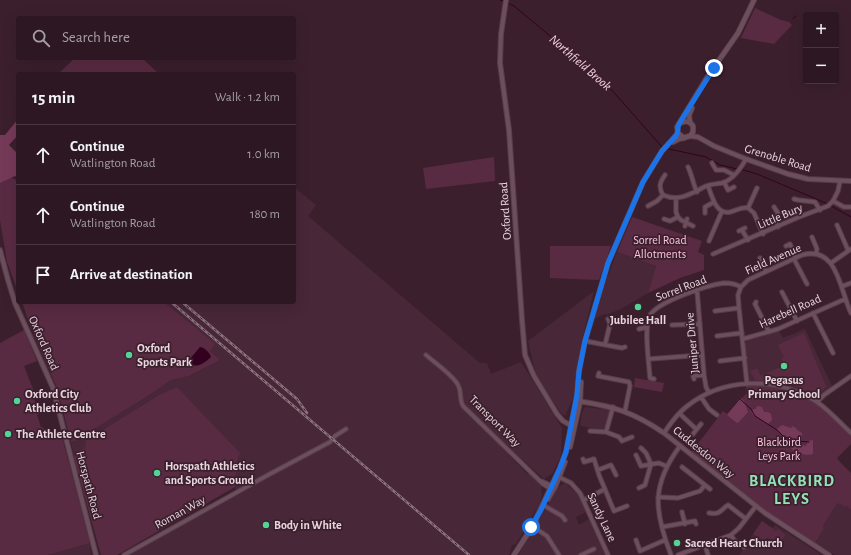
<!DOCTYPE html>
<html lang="en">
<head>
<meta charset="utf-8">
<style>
  :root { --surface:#2c1722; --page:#34202a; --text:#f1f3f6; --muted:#a69fa5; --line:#483640 }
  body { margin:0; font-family:"Alegreya Sans",sans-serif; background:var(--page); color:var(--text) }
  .controls { position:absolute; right:12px; top:12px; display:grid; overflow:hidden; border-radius:4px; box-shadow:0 4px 16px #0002 }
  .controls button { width:36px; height:36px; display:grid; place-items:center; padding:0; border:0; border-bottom:1px solid var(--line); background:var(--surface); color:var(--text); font:20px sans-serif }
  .stop { position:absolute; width:12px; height:12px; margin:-9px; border:3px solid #1a73e8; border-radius:50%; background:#fff }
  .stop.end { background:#1a73e8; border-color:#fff; box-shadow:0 1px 4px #0008 }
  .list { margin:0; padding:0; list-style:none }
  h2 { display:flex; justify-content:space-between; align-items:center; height:52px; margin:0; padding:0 16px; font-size:17px }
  h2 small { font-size:13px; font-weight:400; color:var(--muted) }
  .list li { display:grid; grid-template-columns:26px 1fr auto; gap:12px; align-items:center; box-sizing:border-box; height:60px; padding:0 16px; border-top:1px solid var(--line) }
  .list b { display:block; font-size:15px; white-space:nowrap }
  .list p { margin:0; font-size:13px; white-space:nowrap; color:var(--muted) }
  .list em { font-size:13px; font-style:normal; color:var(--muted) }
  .icon { flex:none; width:22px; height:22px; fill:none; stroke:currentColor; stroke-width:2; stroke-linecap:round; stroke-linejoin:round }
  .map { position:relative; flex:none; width:851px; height:555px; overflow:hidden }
  .search { position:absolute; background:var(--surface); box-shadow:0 4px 16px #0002; left:16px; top:16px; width:280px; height:44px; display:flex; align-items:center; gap:10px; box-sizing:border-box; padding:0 14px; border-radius:4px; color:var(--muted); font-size:15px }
  .panel { position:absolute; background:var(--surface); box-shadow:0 4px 16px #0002; left:16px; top:72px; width:280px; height:232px; border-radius:4px }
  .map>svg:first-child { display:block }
  .built { fill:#482738 }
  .green { fill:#592b43 }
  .forest { fill:#763a59 }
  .water { fill:#340020 }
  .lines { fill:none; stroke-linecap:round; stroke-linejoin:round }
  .stream { stroke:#340020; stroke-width:1 }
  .minor-casing { stroke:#553d49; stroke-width:5.5 }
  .tertiary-casing { stroke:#553d49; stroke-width:6 }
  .secondary-casing { stroke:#553d49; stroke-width:6 }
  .minor { stroke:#6d4e5c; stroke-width:3.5 }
  .tertiary { stroke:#6d4e5c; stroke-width:4 }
  .secondary { stroke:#6d4e5c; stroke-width:4.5 }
  .rail-casing { stroke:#8c747f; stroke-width:2.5 }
  .rail { stroke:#3b1f2d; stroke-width:1; stroke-dasharray:3; stroke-linecap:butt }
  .route { stroke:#1a73e8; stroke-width:5 }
  .poi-dot { fill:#53d396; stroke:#3b1f2d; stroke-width:1.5 }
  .labels { text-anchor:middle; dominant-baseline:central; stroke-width:3.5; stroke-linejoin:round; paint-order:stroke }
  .street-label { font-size:12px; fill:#e8d5dd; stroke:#3b1f2d }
  .park-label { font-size:12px; fill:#fec4df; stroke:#3b1f2d }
  .poi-label { font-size:12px; font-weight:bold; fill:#e8d5dd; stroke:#3b1f2d; text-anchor:start }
  .water-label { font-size:13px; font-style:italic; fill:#f9d2e4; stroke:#3b1f2d }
  .district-label { font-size:16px; font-weight:bold; letter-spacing:1px; fill:#92e2b6; stroke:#3b1f2d }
</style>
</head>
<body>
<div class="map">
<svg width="851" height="555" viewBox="0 0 851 555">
  <rect width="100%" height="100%" fill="#3b1f2d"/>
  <!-- built -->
  <path class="built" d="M294,187L316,205L308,216L480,363H487L491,374L521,362L562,428L561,454L560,458L552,474L544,479L495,435L493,438L527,474L529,473L541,486L542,496L539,505L516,544L512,545L509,555H128L237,494L235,487L238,458L159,395L88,439L85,448L77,451L74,458L71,442L75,441L151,394L171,380L189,376L220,360L210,351L214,345L164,302H294Z
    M617,252L656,266L648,293L621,309L606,315V314H604L594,319L605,283Z
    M594,291L582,340L576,392L565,416L560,412L537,376L533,363L528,341Z
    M778,329L783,338L805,329L832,386L819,399L747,384L745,358V344L747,341Z
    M585,407L612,410L605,430L580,426L582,412Z
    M565,483L578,494L586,512L576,517L579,525L589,519L605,555H518L554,493L558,487Z
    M837,502L846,507L847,506L850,508V509L851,510V555H835L815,543L824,529L823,526Z
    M762,521L773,528L775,525L819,553V555H739Z
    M90,543L91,555H48Z"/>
  <!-- green -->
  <path class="green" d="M755,8L781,20L789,22L792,25L774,44L741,38Z
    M75,58H142L158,73L58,74Z
    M494,157L495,181L426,189L423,168Z
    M11,177L18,181V292L7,262L0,220V183Z
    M632,217L702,241L698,252L704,255V270L680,278L648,293L656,266L617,252Z
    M550,246H611L599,280L550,278Z
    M22,302H164L215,344L210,351L220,360L189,376L171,380L151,394L75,441L71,442L57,388L31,328Z
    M24,330L37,361L24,366L35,394L33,395L39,414L37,415L41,427L44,428L46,437L61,433L90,543L48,555H0V343Z
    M804,333L826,386L817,397L794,385L755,380L750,371L757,368L761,376L784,365L781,358L784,357L778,345Z
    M635,378L664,383L662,392L634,387Z
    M746,384L781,386L817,402L851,433V444L837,458L840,462L851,473V510L847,506L846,507L837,503L823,526L824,529L815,543C769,521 730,486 690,454L723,411L727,414L747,393Z
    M177,387L240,453L238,458L235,487L117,555H101L74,458L77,451L85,448L86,440L88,439L159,395Z
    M762,521L776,531L778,529L785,535L779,544L768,538L769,535L764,541L753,534Z"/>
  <!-- forest -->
  <path class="forest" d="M18,119V135L9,145L18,154V178L15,176L0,183V135H5Z
    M741,398L744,401L748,412L739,422L737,423L727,415Z
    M757,406L762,407L764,412H768L771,414L772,420L768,424L753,415L751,411L754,409H756Z
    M782,425L791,428L793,426L797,429V430L802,433V441L783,436L777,429Z
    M782,437L806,446L808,441L813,440V454C799,457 789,449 782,437Z"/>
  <!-- water -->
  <path class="water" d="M200,347C204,347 210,353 211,357C205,363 195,370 189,362V360Z"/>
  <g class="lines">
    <!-- stream -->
    <path class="stream" d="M500,0L503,1
      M508,3L514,6L602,79L662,147
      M793,19L796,16
      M669,149L706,157L720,165L737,169
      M740,169L757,174L828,204
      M831,206L851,217
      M740,399L751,409L755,416L777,430L783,436L794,441L809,442"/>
    <defs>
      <path id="minor" d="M712,163L716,170H724L734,175
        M688,167C692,175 693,184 697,192
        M665,175C660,182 658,187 663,195C678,202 691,194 704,187C709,184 716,184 722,183C733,180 741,168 746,159
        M724,182L728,190L734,187
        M708,186C712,196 716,215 730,212C738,210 740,207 748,208L754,213L763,234
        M794,199L798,200L815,202L820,210
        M833,201L844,207H851
        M648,206L657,201L663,195
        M774,207L778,213L775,220L778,227
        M748,208L757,188
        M705,213V207L714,202
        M678,217L681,220L693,226
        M664,219L670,221L678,217L676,212V198
        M837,225L848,250
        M685,226L687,219
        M742,230L748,240
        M739,231L745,228
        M812,237L817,249L816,254
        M709,241L722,211
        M786,246L790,244L796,258
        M713,254L799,217L828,206L833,201L838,191L840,181
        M760,258L766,271
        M794,259L807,284
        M831,263L851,249
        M843,286L851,283
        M697,290L704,375L706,387L709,393
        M782,292L797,321
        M756,302L755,304L769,332
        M715,311L739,308
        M813,313L833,353
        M672,325L700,324
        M639,329L647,327
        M717,336L742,333
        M743,339L778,329L845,299
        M585,341L622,348L625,347
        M605,345L610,324L608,319
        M426,355C434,362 454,376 458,385C462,392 459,399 463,406L543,484L551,489
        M649,359L702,355
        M720,361L745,358
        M599,373L598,376L629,382L630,386L625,411
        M654,379L650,378C649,363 644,330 649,317C655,302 708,285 724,283C730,283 736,284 741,287
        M694,379L693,376L704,375
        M747,384L739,308L738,295L741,287L748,280L802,255C838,245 840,291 851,313
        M701,397L709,409L717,415
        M817,402L824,395L851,376
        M680,414L696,429
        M590,431L606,432L613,407
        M606,432L619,437L622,441L632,437
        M664,433C670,424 677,414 686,407C723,377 777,376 817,402C830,411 840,423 851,433
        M693,434L701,424
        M636,455L641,466L659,463L666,466
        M583,459L584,462L594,459L599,475L614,511L627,506
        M682,467L710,489
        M598,470L611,465L616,475
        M557,476L571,483L580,493L608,555
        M541,481L552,486
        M639,488L645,485L651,464L646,453L641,448
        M658,497L678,498L700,491L705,485
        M584,500L605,489
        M543,505L562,516L565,520
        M682,512L685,524
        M709,513C721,515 720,510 728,505L746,519
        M532,526L547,536L559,555
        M662,527L695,521L696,524
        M731,535L734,540L744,547
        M636,540L640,551L665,540
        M705,545L708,555
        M124,555L268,475L330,442L335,436L346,429
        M581,555L594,549
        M671,555C654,511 651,485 680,446
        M678,555L731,535L739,528L756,506"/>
      <path id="tertiary" d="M506,0L501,34L500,63L509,130L522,320L525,355L534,376L557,414L563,421L572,426
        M690,136L698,137L714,146L746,159L788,174L808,179L851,181
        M0,250L8,280L15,303L53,388L96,555
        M577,401C613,406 633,412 664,433L765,513L829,555"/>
      <path id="secondary" d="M690,123L689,115L692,108
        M684,138L678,133L677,127L708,76L738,33L754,0
        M673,142L679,139L690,136L693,132V126C690,121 685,120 679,124
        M570,447L580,402L581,382
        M548,499L556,485L565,462
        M534,523L560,468L566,452L577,395L579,371L585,341L608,263L643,182L662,151L678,133
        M514,555L536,521"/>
    </defs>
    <!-- minor casing -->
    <use href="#minor" class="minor-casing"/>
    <!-- tertiary casing -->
    <use href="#tertiary" class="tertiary-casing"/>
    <!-- secondary casing -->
    <use href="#secondary" class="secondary-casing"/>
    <!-- minor -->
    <use href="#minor" class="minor"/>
    <!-- tertiary -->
    <use href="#tertiary" class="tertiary"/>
    <!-- secondary -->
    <use href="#secondary" class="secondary"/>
    <defs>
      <path id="rail" d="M171,302L469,555
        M182,302L297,399L307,413"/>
    </defs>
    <!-- rail casing -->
    <use href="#rail" class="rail-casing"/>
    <!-- rail -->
    <use href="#rail" class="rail"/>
  </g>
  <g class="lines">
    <!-- route -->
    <path class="route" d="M531,527L541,510L560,468L566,452L577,395L579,371L585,341L608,263L643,182L662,151L676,136C679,132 677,128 679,124L714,68"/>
  </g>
  <!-- markers -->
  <g class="poi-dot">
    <circle cx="638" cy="307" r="4"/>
    <circle cx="129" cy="355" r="4"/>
    <circle cx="784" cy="366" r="4"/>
    <circle cx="17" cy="401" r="4"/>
    <circle cx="8" cy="434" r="4"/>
    <circle cx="157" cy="473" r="4"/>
    <circle cx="266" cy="525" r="4"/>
    <circle cx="677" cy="543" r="4"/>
  </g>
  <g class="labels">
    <!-- street labels -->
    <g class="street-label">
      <text transform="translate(778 158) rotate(17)">Grenoble Road</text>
      <text transform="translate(505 211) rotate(-94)">Oxford Road</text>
      <text transform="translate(780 216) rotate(-23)">Little Bury</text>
      <text transform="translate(773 259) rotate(-24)">Field Avenue</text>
      <text transform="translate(681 288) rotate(-21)">Sorrel Road</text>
      <text transform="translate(790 311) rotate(-24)">Harebell Road</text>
      <text transform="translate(44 343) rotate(66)">Oxford Road</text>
      <text transform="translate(692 343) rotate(-95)">Juniper Drive</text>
      <text transform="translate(495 421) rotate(45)">Transport Way</text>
      <text transform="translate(704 452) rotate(39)">Cuddesdon Way</text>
      <text transform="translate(89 485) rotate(75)">Horspath Road</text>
      <text transform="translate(180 512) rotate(-29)">Roman Way</text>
      <text transform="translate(602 517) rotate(65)">Sandy Lane</text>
    </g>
    <!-- park labels -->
    <g class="park-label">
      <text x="660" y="240">Sorrel Road<tspan x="660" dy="14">Allotments</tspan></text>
      <text x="779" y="442">Blackbird<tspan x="779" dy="14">Leys Park</tspan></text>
    </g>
    <!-- poi labels -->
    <g class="poi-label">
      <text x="638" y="320" text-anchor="middle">Jubilee Hall</text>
      <text x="137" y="348">Oxford<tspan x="137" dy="14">Sports Park</tspan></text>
      <text x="784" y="380" text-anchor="middle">Pegasus<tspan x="784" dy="14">Primary School</tspan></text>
      <text x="25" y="394">Oxford City<tspan x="25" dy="14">Athletics Club</tspan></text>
      <text x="16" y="434">The Athlete Centre</text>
      <text x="165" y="466">Horspath Athletics<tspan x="165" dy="14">and Sports Ground</tspan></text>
      <text x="274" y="525">Body in White</text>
      <text x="685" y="543">Sacred Heart Church</text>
    </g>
    <!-- water labels -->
    <g class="water-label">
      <text transform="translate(580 63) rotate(41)">Northfield Brook</text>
    </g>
    <!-- district labels -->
    <g class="district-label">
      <text x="792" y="481">BLACKBIRD<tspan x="792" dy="18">LEYS</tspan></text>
    </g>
  </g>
</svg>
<div class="controls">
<button>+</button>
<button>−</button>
</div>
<div class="stop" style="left:531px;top:527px"></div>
<div class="stop end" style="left:714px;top:68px"></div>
<div class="search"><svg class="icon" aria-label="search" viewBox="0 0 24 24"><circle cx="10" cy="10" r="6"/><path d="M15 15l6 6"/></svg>Search here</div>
<section class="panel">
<h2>15 min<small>Walk · 1.2 km</small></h2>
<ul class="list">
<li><svg class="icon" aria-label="ahead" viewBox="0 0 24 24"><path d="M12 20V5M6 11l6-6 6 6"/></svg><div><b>Continue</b><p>Watlington Road</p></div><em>1.0 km</em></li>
<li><svg class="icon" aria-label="ahead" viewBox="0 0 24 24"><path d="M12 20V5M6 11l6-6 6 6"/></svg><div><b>Continue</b><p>Watlington Road</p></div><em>180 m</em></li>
<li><svg class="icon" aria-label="arrive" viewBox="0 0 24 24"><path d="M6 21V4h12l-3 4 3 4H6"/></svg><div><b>Arrive at destination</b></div></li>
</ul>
</section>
</div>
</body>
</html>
